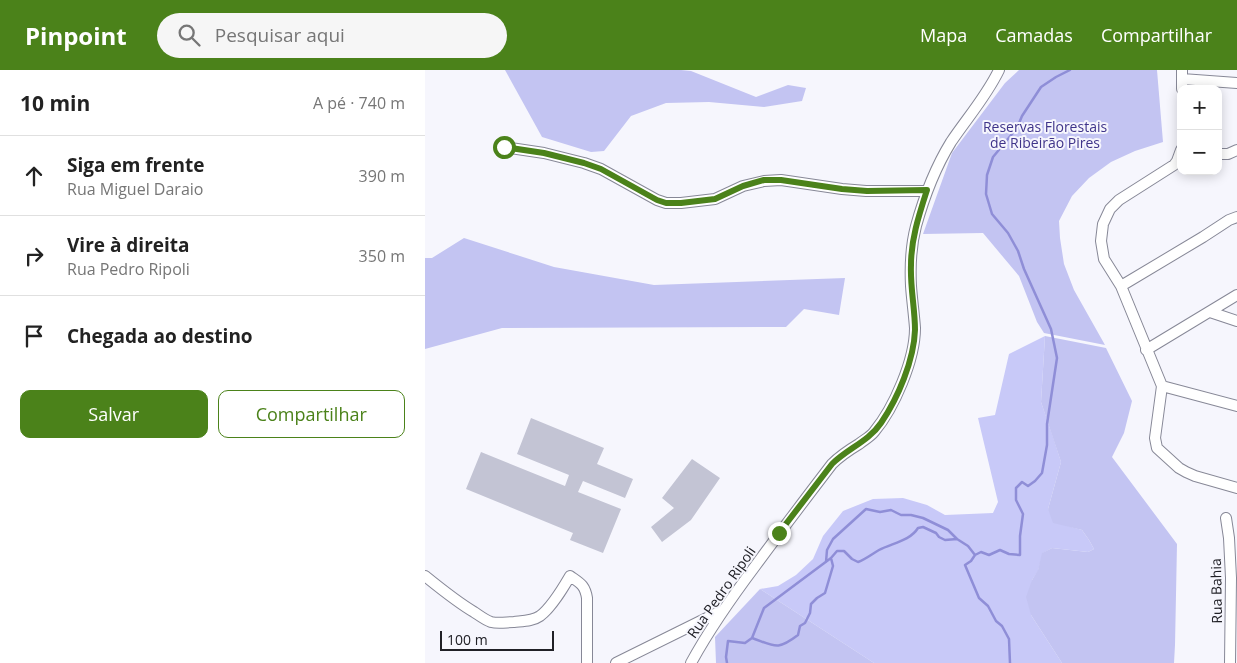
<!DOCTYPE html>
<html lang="pt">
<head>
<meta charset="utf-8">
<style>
  :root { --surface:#fff; --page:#f6f6f6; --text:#222; --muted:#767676; --line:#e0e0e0; --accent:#4b821a }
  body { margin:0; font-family:"Open Sans",sans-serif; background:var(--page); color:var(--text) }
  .controls { position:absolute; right:15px; top:15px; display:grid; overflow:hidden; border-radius:10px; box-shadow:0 2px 12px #0003 }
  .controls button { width:45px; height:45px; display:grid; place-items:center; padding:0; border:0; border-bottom:1px solid var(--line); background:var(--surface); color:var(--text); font:25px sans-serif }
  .scale { position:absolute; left:15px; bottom:12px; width:114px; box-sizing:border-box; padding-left:5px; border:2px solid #202026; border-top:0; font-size:14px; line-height:18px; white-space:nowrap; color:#202026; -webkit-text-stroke:4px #f6f6fd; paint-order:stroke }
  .stop { position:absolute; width:15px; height:15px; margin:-11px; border:4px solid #4b821a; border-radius:50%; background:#fff }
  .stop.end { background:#4b821a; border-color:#fff; box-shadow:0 1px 5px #0008 }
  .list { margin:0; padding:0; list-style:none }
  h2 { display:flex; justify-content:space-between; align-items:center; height:65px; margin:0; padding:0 20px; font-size:21px }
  h2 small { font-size:16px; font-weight:400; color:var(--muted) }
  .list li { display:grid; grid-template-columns:32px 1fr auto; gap:15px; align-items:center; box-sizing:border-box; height:80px; padding:0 20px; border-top:1px solid var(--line) }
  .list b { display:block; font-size:19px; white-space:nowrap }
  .list p { margin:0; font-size:16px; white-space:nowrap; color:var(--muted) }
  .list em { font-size:16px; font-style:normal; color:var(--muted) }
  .actions { display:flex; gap:10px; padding:15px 20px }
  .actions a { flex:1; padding:11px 0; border:1px solid var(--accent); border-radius:10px; text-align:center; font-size:18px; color:var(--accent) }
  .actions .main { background:var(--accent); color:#fff }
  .icon { flex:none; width:28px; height:28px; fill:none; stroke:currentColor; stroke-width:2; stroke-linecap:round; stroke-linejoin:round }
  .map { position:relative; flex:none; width:812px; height:593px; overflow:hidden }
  header { display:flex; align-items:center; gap:30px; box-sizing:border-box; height:70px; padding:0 25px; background:var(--accent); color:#fff }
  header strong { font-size:24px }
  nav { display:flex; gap:28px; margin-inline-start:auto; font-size:18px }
  .search { width:350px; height:45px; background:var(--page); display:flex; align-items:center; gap:12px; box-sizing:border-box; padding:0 18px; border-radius:28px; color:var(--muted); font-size:19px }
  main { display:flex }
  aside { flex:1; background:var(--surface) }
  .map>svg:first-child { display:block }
  .green { fill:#c8c9f8 }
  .forest { fill:#c3c4f2 }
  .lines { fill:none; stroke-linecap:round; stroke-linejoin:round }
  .stream { stroke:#8f8ed7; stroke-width:2.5 }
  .building { fill:#c3c4d4 }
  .minor-casing { stroke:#878897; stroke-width:12 }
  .minor { stroke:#fff; stroke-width:10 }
  .route { stroke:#4b821a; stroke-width:6 }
  .labels { text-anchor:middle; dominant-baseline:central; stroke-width:4; stroke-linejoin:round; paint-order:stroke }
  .park-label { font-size:14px; fill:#3f348a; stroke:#f6f6fd }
  .street-label { font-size:14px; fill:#202026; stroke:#f6f6fd }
</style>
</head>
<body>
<header>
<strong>Pinpoint</strong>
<div class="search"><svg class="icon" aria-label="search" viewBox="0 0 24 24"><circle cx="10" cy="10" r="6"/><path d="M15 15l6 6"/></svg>Pesquisar aqui</div>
<nav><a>Mapa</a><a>Camadas</a><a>Compartilhar</a></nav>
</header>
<main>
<aside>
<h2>10 min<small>A pé · 740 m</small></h2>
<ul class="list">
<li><svg class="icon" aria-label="ahead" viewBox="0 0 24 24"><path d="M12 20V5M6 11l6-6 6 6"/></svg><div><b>Siga em frente</b><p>Rua Miguel Daraio</p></div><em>390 m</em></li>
<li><svg class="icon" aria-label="right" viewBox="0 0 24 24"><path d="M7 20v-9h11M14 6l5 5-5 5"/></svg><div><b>Vire à direita</b><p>Rua Pedro Ripoli</p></div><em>350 m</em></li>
<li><svg class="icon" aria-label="arrive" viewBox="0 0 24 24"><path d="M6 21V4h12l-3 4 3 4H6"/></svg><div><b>Chegada ao destino</b></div></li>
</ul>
<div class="actions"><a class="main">Salvar</a><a>Compartilhar</a></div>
</aside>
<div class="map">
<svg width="812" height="593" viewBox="0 0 812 593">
  <rect width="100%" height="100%" fill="#f6f6fd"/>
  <!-- green -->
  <path class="green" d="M620,266L616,332L628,367L636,392L623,439L643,456L657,460L664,470L669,479L663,482L627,478L618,483L613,501L607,510L606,545L637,593H449L335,519L353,516L371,505L388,489L398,466L418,441L448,429L478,428L502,435L520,445L568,443L573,432L553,348L570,345L584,284Z"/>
  <!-- forest -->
  <path class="forest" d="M80,0H256L266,1L331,27L363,15L381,18L377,31L339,37L284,32L241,33L206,46L179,81L166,82L117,67Z
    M594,0H732L738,72L710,81L686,92L664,108L647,126L634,151L635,168L639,194L649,220L680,275L619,263L612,252L594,206L558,163L498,164L527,83L580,13Z
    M39,168L129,197L229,215L420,208L414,245L379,239L361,257L77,258L0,279V188H7Z
    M620,266L681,278L707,331L699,363L687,387L752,474L750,575L749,593H637L606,545L601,527L607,510L613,500L617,483L627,478L663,482L669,479L664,470L657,460L628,453L623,439L636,392L616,332Z
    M335,519L449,593H291L290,567Z"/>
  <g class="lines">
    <!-- stream -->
    <path class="stream" d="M550,485L546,491L540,495L554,528L563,536L571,551L577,556L584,569L585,593
      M401,492L402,480L408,469L441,439L455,442L466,440L476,445H486L498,448L523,460L532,469
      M327,568C350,576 352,581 373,565L375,556L380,553L385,543L386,534L392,528L400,523L408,496L406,488
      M302,593L301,587L303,571L320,573L327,568L339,538L406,488L412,481H419L427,489L433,492C441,489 447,484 454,480C467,473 485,471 493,458L498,457L511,463L514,467L520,470L532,469L543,476L550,485L556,482L564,485L575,480L584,484L595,485V466L598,444L591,430V418L597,412L603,416L610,411L617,403L622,375V354L632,288L626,259L599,199L593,181L583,163L567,144L561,124L562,105L568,87L592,58L597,46L616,17L631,7L645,0"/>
  </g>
  <!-- building -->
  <path class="building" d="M106,348L179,378L172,394L208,409L200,428L158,411L153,422L196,439L178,483L145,470L148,463L41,419L56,382L140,416L144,405L92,384Z
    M267,389L295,408L266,450L237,472L226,457L249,438L237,428Z"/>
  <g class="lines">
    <defs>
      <path id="minor" d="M757,9L812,13
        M757,19V0
        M79,77L119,83L159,93L176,99L232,130L241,133H256L290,129L318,116L339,111L356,110L417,119L441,121H502
        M756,80L752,91L749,95L694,130L685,139L678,154L676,171L679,189L696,216L737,316L730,368L732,378L754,398L761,402L770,406L812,418
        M793,84H803L812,80
        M696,216L778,167L804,150L812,147
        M785,242L812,251
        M721,280L812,225
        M737,316L812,336
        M801,448L804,468L806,508L805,593
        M0,506C16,519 32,532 49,542C55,546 60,550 66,552C74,554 82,552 89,552C98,551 108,551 115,546C127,537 138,518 145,506C155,513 160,515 162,528V593
        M191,593L296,541
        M266,593C285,558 307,527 331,495C356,461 381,428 407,394C415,386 424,380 434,374C439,370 445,367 449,362C469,338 490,290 490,258C489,244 487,230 486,216C485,196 486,175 491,156C499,127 510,98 526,72C542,48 561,27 574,0"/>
    </defs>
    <!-- minor casing -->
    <use href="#minor" class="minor-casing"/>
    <!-- minor -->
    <use href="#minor" class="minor"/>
  </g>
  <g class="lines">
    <!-- route -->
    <path class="route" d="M79,77L119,83L159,93L176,99L232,130L241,133H256L290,129L318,116L339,110H356L417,119L442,121L502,120C494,145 486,169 486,195C485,217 490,238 490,260C489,290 473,328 456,353C444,371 422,379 407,394L354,463"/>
  </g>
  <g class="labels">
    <!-- park labels -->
    <g class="park-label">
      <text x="620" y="56">Reservas Florestais<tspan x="620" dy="16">de Ribeirão Pires</tspan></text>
    </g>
    <!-- street labels -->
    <g class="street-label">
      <text transform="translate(791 521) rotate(-91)">Rua Bahia</text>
      <text transform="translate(296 522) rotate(-55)">Rua Pedro Ripoli</text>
    </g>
  </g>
</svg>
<div class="controls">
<button>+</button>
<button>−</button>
</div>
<div class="scale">100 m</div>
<div class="stop" style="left:79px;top:77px"></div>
<div class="stop end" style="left:354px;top:463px"></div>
</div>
</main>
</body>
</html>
